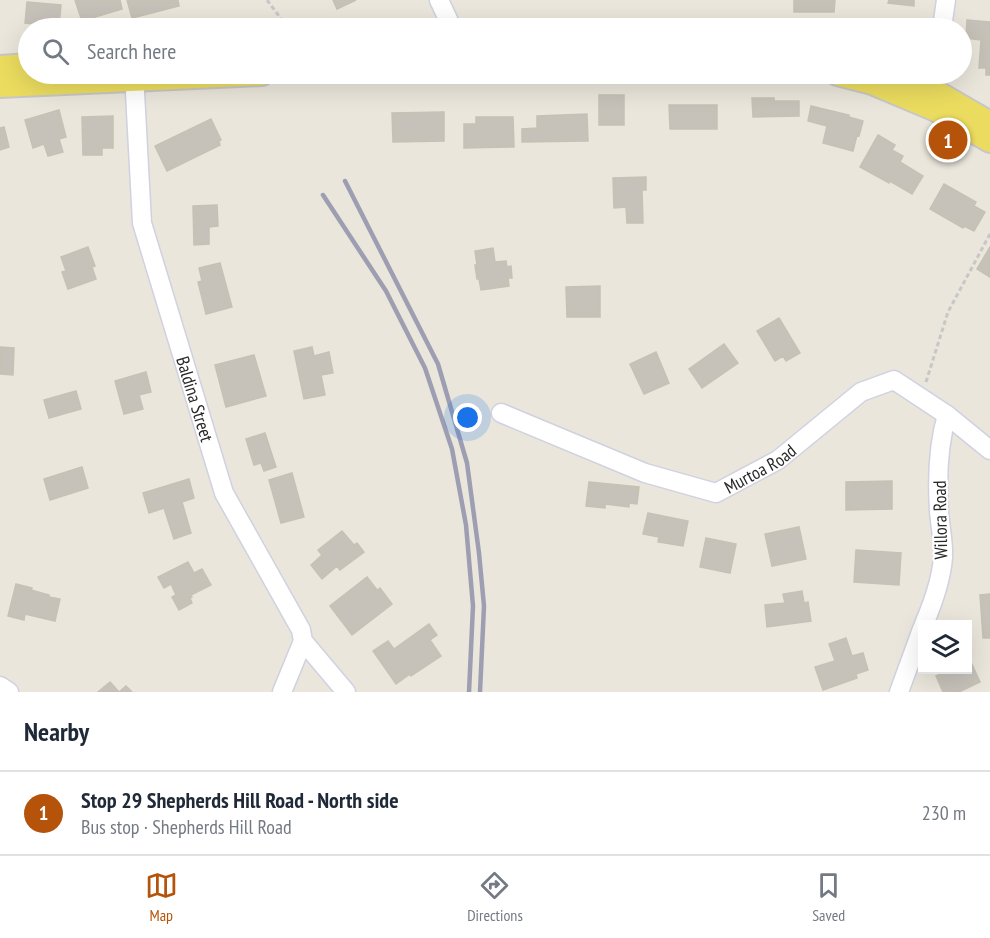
<!DOCTYPE html>
<html lang="en">
<head>
<meta charset="utf-8">
<style>
  :root { --surface:#fff; --page:#f2f2f3; --text:#1f2937; --muted:#747a83; --line:#e0e1e3; --accent:#b45309 }
  body { margin:0; font-family:"PT Sans Narrow",sans-serif; background:var(--page); color:var(--text) }
  .controls { position:absolute; right:18px; bottom:18px; display:grid; overflow:hidden; border-radius:0px; box-shadow:0 6px 24px #0002 }
  .controls button { width:54px; height:54px; display:grid; place-items:center; padding:0; border:0; border-bottom:2px solid var(--line); background:var(--surface); color:var(--text); font:30px sans-serif }
  .you { position:absolute; left:468px; top:418px; width:21px; height:21px; margin:-15px; border:4px solid #fff; border-radius:50%; background:#1a73e8; box-shadow:0 0 0 9px #1a73e833 }
  .badge { display:grid; place-items:center; width:39px; height:39px; border-radius:50%; background:var(--accent); color:#fff; font-size:20px; font-weight:700 }
  .pin { position:absolute; translate:-50% -50%; border:3px solid #fff; box-shadow:0 2px 6px #0006 }
  .list { margin:0; padding:0; list-style:none }
  h2 { display:flex; justify-content:space-between; align-items:center; height:78px; margin:0; padding:0 24px; font-size:26px }
  h2 small { font-size:20px; font-weight:400; color:var(--muted) }
  .list li { display:grid; grid-template-columns:39px 1fr auto; gap:18px; align-items:center; box-sizing:border-box; height:84px; padding:0 24px; border-top:2px solid var(--line) }
  .list b { display:block; font-size:22px; white-space:nowrap }
  .list p { margin:0; font-size:20px; white-space:nowrap; color:var(--muted) }
  .list em { font-size:20px; font-style:normal; color:var(--muted) }
  .icon { flex:none; width:33px; height:33px; fill:none; stroke:currentColor; stroke-width:2; stroke-linecap:round; stroke-linejoin:round }
  .map { position:relative; flex:none; width:990px; height:692px; overflow:hidden }
  .search { position:absolute; background:var(--surface); box-shadow:0 6px 24px #0002; left:18px; right:18px; top:18px; height:66px; display:flex; align-items:center; gap:15px; box-sizing:border-box; padding:0 21px; border-radius:33px; color:var(--muted); font-size:22px }
  .sheet { height:162px; background:var(--surface) }
  nav { display:flex; justify-content:space-around; align-items:center; box-sizing:border-box; height:84px; border-top:2px solid var(--line); background:var(--surface); font-size:16px; color:var(--muted) }
  nav a { display:grid; justify-items:center; gap:3px }
  nav .on { color:var(--accent) }
  .map>svg:first-child { display:block }
  .building { fill:#c6c2ba; stroke:#c5c2b4; stroke-width:1.5 }
  .lines { fill:none; stroke-linecap:round; stroke-linejoin:round }
  .minor-casing { stroke:#d0d1e1; stroke-width:21 }
  .major-casing { stroke:#c7c7c7; stroke-width:26 }
  .path { stroke:#c7c7c7; stroke-width:3; stroke-dasharray:4.5 3; stroke-linecap:butt }
  .minor { stroke:#fff; stroke-width:18 }
  .major { stroke:#ebdc5f; stroke-width:22 }
  .rail { stroke:#9e9eb2; stroke-width:4.5 }
  .labels { text-anchor:middle; dominant-baseline:central; stroke-width:4.5; stroke-linejoin:round; paint-order:stroke }
  .street-label { font-size:18px; fill:#282828; stroke:#fff }
</style>
</head>
<body>
<div class="map">
<svg width="990" height="692" viewBox="0 0 990 692">
  <rect width="100%" height="100%" fill="#eae6db"/>
  <!-- building -->
  <path class="building" d="M75,0H120L122,9L82,21Z
    M127,0H178L179,6L132,18Z
    M333,0H356L337,9Z
    M794,0H835L834,12H794Z
    M889,0H914V6L888,3Z
    M27,2L61,5L59,26L25,23Z
    M967,20L990,22V75H986V68H979L981,40L966,38Z
    M599,95H624V125H599Z
    M752,98H774V101H799V116L753,117Z
    M669,105H717V129H670Z
    M811,106L849,115V117L863,121L859,136L857,135L853,151L823,143L827,126L808,121Z
    M59,110L66,137L59,139L63,152L48,156L44,144L33,148L25,120Z
    M444,112V141L393,142L392,113Z
    M587,114L588,141L522,142V129L537,128V116Z
    M113,116V148H102V155H83L82,117Z
    M476,117H513L514,147L464,148V124H476Z
    M211,119L221,140L219,141L220,145L167,171L155,146Z
    M4,127L9,147L0,150V128Z
    M878,135L895,145L892,150L903,156L900,162L923,176L912,194L890,181L889,183L860,167Z
    M646,177V190H642L643,223H627L626,207L614,208L613,178Z
    M944,184L976,202L974,206L985,212L974,231L964,226L963,228L930,209Z
    M217,205L218,226L209,227V244L194,245L193,206Z
    M88,247L95,266L92,267L96,279L68,289L62,272L66,271L61,257Z
    M990,247V277L977,269Z
    M493,248L495,262L506,261L507,267L511,266L512,278H508L509,286L481,290L479,279H477L475,265H477L475,251Z
    M220,263L232,307L206,314L198,282L202,281L199,268Z
    M600,286V317H567L566,287Z
    M779,318L800,353L786,361L783,356L775,361L757,331Z
    M724,344L738,363L702,388L689,369Z
    M0,347L14,348L13,375L0,374Z
    M312,347L314,356L329,352L333,373L321,375L325,395L304,399L294,351Z
    M656,352L669,383L644,394L630,364Z
    M254,355L266,396L226,407L215,365Z
    M146,372L151,392L139,395L143,409L124,414L115,381Z
    M76,391L81,409L49,418L44,400Z
    M265,433L276,467L264,471L261,463L254,465L246,439Z
    M82,467L88,488L50,500L44,479Z
    M292,473L304,517L281,523L269,480Z
    M189,479L194,498L182,502L191,533L174,539L164,508L149,513L143,493Z
    M892,481V509L846,510V482Z
    M589,482L639,487L637,504L629,503V507L605,504V508L586,506Z
    M648,513L688,521L683,546L658,542L659,537L643,534Z
    M799,527L806,559L772,566L765,534Z
    M342,531L354,545L357,543L364,552L340,570L337,566L322,579L311,565L322,555L318,550Z
    M706,538L736,544L730,573L700,567Z
    M856,550L901,553L899,585L854,582Z
    M188,562L194,573L202,569L211,585L191,595L192,597L190,598L192,603L179,610L172,597L176,595L171,584L164,588L158,577Z
    M367,577L377,590L380,588L392,604L352,635L330,606Z
    M16,584L32,588L31,590L49,595V597L60,599L55,621L25,614L24,620L8,616Z
    M802,591L804,603L808,602L811,621L767,627L765,605L785,603L783,594Z
    M990,594V638H983L980,595Z
    M429,624L437,635L430,640L441,656L411,676L410,674L396,684L373,651L388,641L394,649Z
    M846,638L852,656L863,653L868,670L856,674L857,678L823,690L815,667L835,661L829,644Z
    M970,660L980,682L959,692H943L936,676L950,670H968V662Z
    M110,682L119,692L126,686L132,692H98Z"/>
  <g class="lines">
    <defs>
      <g id="minor">
        <path d="M439,0L452,28"/>
        <path d="M942,28L946,0"/>
        <path id="s1" d="M134,74L142,223L224,493L301,630L303,641L346,692"/>
        <path id="s2" d="M501,413L645,473L716,493L778,460L861,392L894,380L947,415L990,450"/>
        <path d="M924,624C933,603 941,581 943,558C944,543 940,526 939,511C937,479 938,445 947,415"/>
        <path d="M0,686L9,692"/>
        <path d="M282,692L303,641"/>
        <path d="M899,692L922,629"/>
      </g>
      <path id="major" d="M0,67L28,65
        M837,74L872,83L934,109L990,141
        M894,74L933,90L990,123
        M0,86L262,74"/>
    </defs>
    <!-- minor casing -->
    <use href="#minor" class="minor-casing"/>
    <!-- major casing -->
    <use href="#major" class="major-casing"/>
    <!-- path -->
    <path class="path" d="M267,0L288,28
      M926,382L948,312L990,234"/>
    <!-- minor -->
    <use href="#minor" class="minor"/>
    <!-- major -->
    <use href="#major" class="major"/>
    <!-- rail -->
    <path class="rail" d="M345,181L438,364L467,463L479,553L484,606L480,692
      M323,195L386,291L425,368L452,449L466,525L473,606L469,692"/>
  </g>
  <g class="labels">
    <!-- street labels -->
    <g class="street-label">
      <text stroke="none"><textPath href="#s1" startOffset="333">Baldina Street</textPath></text>
      <text stroke="none"><textPath href="#s2" startOffset="280">Murtoa Road</textPath></text>
      <text transform="translate(940 520) rotate(-91)">Willora Road</text>
    </g>
  </g>
</svg>
<div class="controls">
<button><svg class="icon" aria-label="layers" viewBox="0 0 24 24"><path d="M12 4l9 5-9 5-9-5zM3 14l9 5 9-5"/></svg></button>
</div>
<div class="you"></div>
<div class="pin badge" style="left:948px;top:140px">1</div>
<div class="search"><svg class="icon" aria-label="search" viewBox="0 0 24 24"><circle cx="10" cy="10" r="6"/><path d="M15 15l6 6"/></svg>Search here</div>
</div>
<section class="sheet">
<h2>Nearby<small></small></h2>
<ul class="list">
<li><span class="badge">1</span><div><b>Stop 29 Shepherds Hill Road - North side</b><p>Bus stop · Shepherds Hill Road</p></div><em>230 m</em></li>
</ul>
</section>
<nav>
<a class="on"><svg class="icon" aria-label="map" viewBox="0 0 24 24"><path d="M3 6l6-2 6 2 6-2v14l-6 2-6-2-6 2zM9 4v14M15 6v14"/></svg>Map</a>
<a><svg class="icon" aria-label="directions" viewBox="0 0 24 24"><path d="M12 3l9 9-9 9-9-9zM9 14v-3h6M13 9l2 2-2 2"/></svg>Directions</a>
<a><svg class="icon" aria-label="saved" viewBox="0 0 24 24"><path d="M7 4h10v16l-5-4-5 4z"/></svg>Saved</a>
</nav>
</body>
</html>
